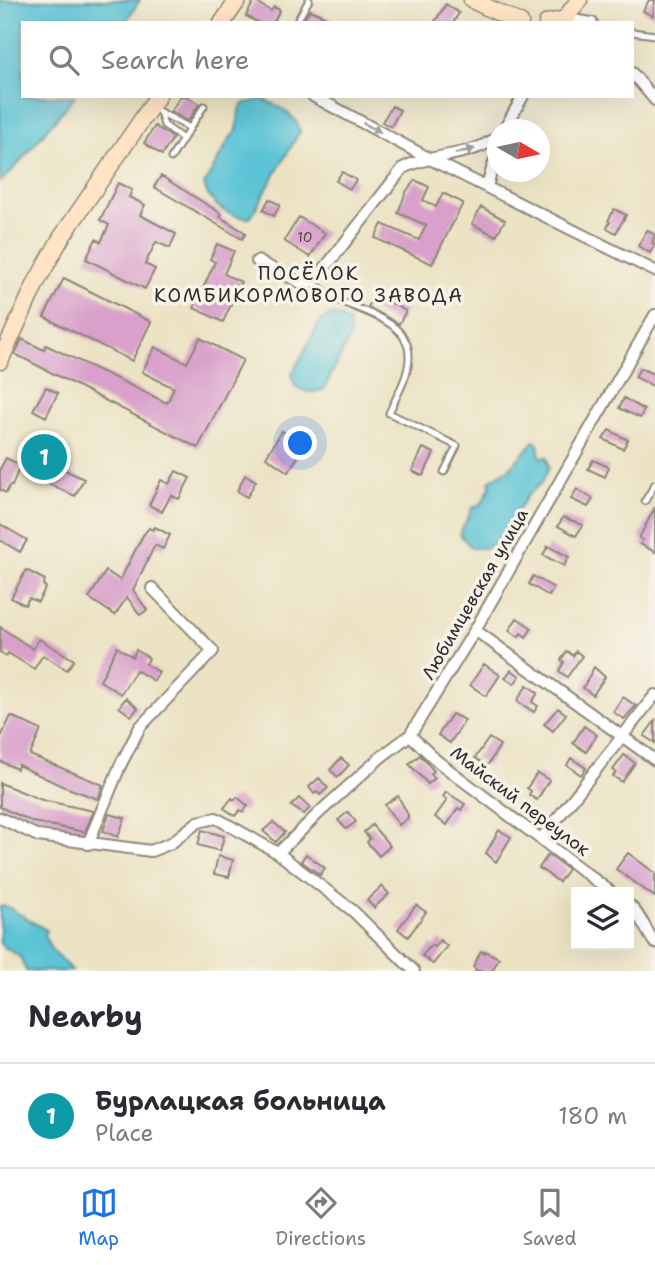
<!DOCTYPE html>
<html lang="en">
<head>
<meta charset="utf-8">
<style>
  :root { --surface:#fff; --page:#f2f2f3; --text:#2b2b33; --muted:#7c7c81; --line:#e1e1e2; --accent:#1a73e8 }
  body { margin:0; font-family:"Shantell Sans",sans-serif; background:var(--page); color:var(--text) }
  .controls { position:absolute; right:21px; bottom:21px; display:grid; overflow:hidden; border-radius:0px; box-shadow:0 7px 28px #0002 }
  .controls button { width:63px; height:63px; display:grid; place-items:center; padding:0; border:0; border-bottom:2px solid var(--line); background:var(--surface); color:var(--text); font:35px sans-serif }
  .compass { position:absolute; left:487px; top:119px; width:63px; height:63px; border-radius:50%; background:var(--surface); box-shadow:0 7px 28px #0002; rotate:99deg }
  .you { position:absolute; left:301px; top:444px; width:24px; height:24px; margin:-18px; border:5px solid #fff; border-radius:50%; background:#1a73e8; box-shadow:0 0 0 10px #1a73e833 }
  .badge { display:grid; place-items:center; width:46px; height:46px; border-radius:50%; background:var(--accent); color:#fff; font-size:23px; font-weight:700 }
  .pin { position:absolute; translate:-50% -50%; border:4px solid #fff; box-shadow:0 2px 7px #0006 }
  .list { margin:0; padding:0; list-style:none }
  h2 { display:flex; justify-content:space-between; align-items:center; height:91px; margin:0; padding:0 28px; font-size:30px }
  h2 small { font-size:23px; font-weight:400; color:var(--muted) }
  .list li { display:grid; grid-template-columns:46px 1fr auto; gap:21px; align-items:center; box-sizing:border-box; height:105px; padding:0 28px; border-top:2px solid var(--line) }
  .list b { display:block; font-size:26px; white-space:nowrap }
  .list p { margin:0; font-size:23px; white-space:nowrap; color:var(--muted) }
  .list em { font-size:23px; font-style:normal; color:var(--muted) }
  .icon { flex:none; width:38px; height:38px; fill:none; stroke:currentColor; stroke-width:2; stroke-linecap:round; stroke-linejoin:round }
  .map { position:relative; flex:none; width:655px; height:971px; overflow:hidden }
  .search { position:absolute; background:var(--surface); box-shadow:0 7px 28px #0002; left:21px; right:21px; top:21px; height:77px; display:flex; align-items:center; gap:18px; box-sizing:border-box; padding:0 24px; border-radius:0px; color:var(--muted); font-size:26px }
  .sheet { height:196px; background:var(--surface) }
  nav { display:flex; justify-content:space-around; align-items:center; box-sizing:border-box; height:98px; border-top:2px solid var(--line); background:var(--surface); font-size:19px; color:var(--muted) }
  nav a { display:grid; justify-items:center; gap:4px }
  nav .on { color:var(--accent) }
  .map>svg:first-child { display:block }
  .water { fill:#5bc4d6; stroke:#437880; stroke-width:2 }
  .building { fill:#d8a0cb }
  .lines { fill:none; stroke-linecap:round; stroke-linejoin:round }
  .lane-casing { stroke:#8c8778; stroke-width:9 }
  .street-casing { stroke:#8c8778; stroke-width:14 }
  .secondary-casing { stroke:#8c8778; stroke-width:19 }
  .lane { stroke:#fff; stroke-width:5 }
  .street { stroke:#fff; stroke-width:10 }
  .secondary { stroke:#fee4c5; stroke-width:16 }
  .oneway { fill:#a0a0a0 }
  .labels { text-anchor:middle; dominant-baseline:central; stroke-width:7; stroke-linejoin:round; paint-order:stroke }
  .number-label { font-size:14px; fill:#564853 }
  .street-label { font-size:18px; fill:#2b2b2b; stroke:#f7f3e8 }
  .neighbourhood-label { font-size:19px; letter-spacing:2px; fill:#2b2b2b; stroke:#f7f3e8 }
</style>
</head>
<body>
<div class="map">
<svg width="655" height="971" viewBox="0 0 655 971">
  <rect width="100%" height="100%" fill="#f7f3e8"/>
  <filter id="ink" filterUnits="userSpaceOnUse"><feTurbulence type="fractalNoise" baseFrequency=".0143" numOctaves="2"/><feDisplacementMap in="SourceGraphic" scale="14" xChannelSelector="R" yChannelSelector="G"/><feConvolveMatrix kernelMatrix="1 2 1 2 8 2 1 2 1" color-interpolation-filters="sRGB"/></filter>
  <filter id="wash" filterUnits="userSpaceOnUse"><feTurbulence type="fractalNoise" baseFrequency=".00686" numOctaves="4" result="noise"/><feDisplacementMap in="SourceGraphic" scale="28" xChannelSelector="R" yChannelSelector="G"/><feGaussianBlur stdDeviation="1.57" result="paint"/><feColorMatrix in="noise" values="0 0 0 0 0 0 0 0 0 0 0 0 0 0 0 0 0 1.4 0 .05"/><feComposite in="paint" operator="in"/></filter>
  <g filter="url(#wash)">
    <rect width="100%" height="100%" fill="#ece3c4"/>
    <!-- water -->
    <path class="water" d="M0,0H140L125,23H23V96H75L14,169L0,182Z
      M262,99C277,105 297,115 300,131L250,218C229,217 210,206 204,185L230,138L237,131L239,111L243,104Z
      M329,315L337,316L349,322L350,337L324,389C311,394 306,393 295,386L291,376L319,323Z
      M534,441L538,444L540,457H547L549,468L542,482L528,495L496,543L485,548H472L460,535C462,524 469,521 471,509L482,503L491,485L489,481L511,467Z
      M0,906H6L46,930L44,935L51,949L72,971H26L20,957L0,944Z"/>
    <g id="blocks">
      <!-- building -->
      <path class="building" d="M649,0H655L653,16L643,11Z
        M254,1L271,11L274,7L280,10L273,23H259L246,16Z
        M446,4L459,13L453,23H434Z
        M310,10L340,23H302Z
        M181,96H186L199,104L188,121L171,111Z
        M392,106L400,110L391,127L382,122Z
        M155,126L173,138L162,155L144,143Z
        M342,172L356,180L350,189L336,181Z
        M161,176L222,214L220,217L246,233L242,239L154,187Z
        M415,180L429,187L423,200L436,207L443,193L463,203L432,264L375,238L382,224L419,240L426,225L398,213L406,192Z
        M118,183L132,190L129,197L145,205L140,215L176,234L170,248L156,242L145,264L155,269L145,289L86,259L96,239L101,242L109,225L100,220Z
        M269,199L280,205L274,216L263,210Z
        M481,207L505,220L496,236L472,224Z
        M614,209L626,215L616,233L607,228L610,222L608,221Z
        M299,217L325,233L310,257L284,241Z
        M647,230L655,235L652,243L655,244L650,253L638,246Z
        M217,244L234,251L224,274L241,282L223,322L194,308L215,262L210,259Z
        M64,278L151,322L132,361L44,317Z
        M375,294L406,311L399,324L368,307Z
        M200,338L243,360L198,448L15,354L22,339L44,350L46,345L167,403L174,388L142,372L155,347L187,363Z
        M640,368L655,375V387L635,377Z
        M46,387L58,393L46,417L33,410Z
        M624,398L644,410L640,418L619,408Z
        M609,430L628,440L623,449L603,439Z
        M282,431L291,437L294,434L300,438L298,442L305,446L288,472L266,457Z
        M423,448L434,453L423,476L412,471Z
        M6,458L20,465L12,486L10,485L6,493L0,490V469Z
        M593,460L609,467L605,477L588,469Z
        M48,462L84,479L75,496L40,480Z
        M176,471L190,478L179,499L171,495L162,512L149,505L161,480L169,484Z
        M245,475L256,481L247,497L237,491Z
        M577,489L593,499L588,507L571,499Z
        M655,507V552L640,544L643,540L639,538Z
        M563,517L583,525L576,536L558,526Z
        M0,524L27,540L20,552L0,540Z
        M155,527L170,535L163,549L155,545L133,590L147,610L140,615L127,597L115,615L89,598L106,571L120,580L143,535L149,528L153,530Z
        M548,546L569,557L564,566L543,555Z
        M26,570L45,580L43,585L46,587L38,602L29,598L25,605L11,598Z
        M533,576L554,588L549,596L529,584Z
        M517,618L532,628L526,637L521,633L519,637L509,631Z
        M0,627L33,649L39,639L74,660L67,670L43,655L34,669L8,653L6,656L0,652Z
        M117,647L133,657L136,650L149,658L146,664L159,672L154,681L136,670L121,694L100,681Z
        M567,651L573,656L576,651L582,656L567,677L559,671L564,662L561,660Z
        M484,664L500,675L486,696L470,685Z
        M594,667L605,677L593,695L583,688Z
        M511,670L520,676L514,684L505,678Z
        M527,685L538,693L532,702L538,706L534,712L517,701Z
        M623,697L636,706L624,719L613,712Z
        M126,698L138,708L131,716L119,707Z
        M558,708L566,714L553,731L544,724Z
        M452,714L465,720L450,743L438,735Z
        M11,716L41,730L30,755L103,785L98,799L62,786L18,765L17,769L0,761V739Z
        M655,721V743L644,736Z
        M584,726L597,735L586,752L573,743Z
        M489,738L500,745L487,766L475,758Z
        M420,755L434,771L431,774L435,778L428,784L409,764Z
        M624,755L635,763L622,782L613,776L616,772L613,770Z
        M341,758L349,765L338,777L330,770Z
        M571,758L586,768L581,775L567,765Z
        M537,773L549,780L537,800L529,795L531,791L527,788Z
        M319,778L328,788L320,795L317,792L314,794L309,787Z
        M0,783L42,800L93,811L85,832L33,822L0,807Z
        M446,792L465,804L461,810L458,808L447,825L435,817L447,800L443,797Z
        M398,796L408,815V818L399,825L385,805Z
        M237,797L248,806L243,812L240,810L235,816L224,808L232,798L234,800Z
        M299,798L310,808L304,814L291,806Z
        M348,812L356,822L346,829L338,820Z
        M109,814L125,818L118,837L103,831Z
        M273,822L285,832L276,842L263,831Z
        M372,825L390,846L379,856L367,842L370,839L364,832Z
        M202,830L224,836L220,851L198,845Z
        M499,830L511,837L496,862L486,853Z
        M628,853L655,873V897L616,869Z
        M306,854L325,868L320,875L301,861Z
        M548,855L568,869L559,882L539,868Z
        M218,856L233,860L229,877L214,874Z
        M382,886L389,894L374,908L367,900Z
        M416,905L426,912L408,937L398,929Z
        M440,940L447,946L433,964L422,956L431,945L434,947Z
        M481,951L484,953L485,951L499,958L492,971H475L476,969L473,967Z"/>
    </g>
  </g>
  <g filter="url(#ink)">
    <use href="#blocks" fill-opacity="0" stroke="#8c8778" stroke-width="2"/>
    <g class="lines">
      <defs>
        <path id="lane" d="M296,23L309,0
          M632,32L655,35
          M153,107L160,112L164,125L183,139L171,158
          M160,112L190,128
          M183,139L204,106
          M311,281C320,287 328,295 338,300C362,312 410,321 409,357C409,376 397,395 389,413L457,446L444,472
          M645,501L655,484"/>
        <path id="street" d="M562,23L565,19L592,23
          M632,73L655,100
          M313,96L430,159L655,271
          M504,130L523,96
          M483,184L487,186L498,149
          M257,261L306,285L321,273L403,168C431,153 472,158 498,136
          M475,630L655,760
          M410,735L437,761L611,892
          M0,818L38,836L151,851L171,843L198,822L216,818L278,853L353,911L414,971
          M541,839L655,695
          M88,844L120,766L140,727L213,651L152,588
          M278,853L322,810L381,757L410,735L475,630L655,315
          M629,905C641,915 645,930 655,943"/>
        <path id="secondary" d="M472,0L520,23
          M222,23L238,0
          M547,23L565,19L579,0
          M0,361L36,283L61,238L158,96"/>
      </defs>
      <!-- lane casing -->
      <use href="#lane" class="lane-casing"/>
      <!-- street casing -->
      <use href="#street" class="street-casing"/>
      <!-- secondary casing -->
      <use href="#secondary" class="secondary-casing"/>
      <!-- lane -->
      <use href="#lane" class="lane"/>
      <!-- street -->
      <use href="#street" class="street"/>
      <!-- secondary -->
      <use href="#secondary" class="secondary"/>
    </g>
    <!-- one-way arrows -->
    <defs><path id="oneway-solid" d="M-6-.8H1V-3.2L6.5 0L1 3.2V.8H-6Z" transform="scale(1.75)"/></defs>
    <g class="oneway">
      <use href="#oneway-solid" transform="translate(372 128) rotate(28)"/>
      <use href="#oneway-solid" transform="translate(465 151) rotate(-14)"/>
    </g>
  </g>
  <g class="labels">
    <!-- number labels -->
    <g class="number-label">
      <text x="305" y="237">10</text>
    </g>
    <!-- street labels -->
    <g class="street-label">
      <text transform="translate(475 594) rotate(-60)">Любимцевская улица</text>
      <text transform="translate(520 801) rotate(37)">Майский переулок</text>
    </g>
    <!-- neighbourhood labels -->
    <g class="neighbourhood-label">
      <text x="309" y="273">ПОСЁЛОК<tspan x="309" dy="22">КОМБИКОРМОВОГО ЗАВОДА</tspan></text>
    </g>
  </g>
</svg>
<div class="controls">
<button><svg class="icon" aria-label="layers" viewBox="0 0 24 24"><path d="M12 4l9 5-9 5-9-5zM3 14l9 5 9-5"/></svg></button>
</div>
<svg class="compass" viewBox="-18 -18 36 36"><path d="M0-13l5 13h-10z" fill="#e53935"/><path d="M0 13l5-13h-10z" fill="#7c7c81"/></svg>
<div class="you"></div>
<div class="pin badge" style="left:44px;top:457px;background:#0f9aa8">1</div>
<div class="search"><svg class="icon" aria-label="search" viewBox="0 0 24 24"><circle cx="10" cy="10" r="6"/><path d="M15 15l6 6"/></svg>Search here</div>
</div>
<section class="sheet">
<h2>Nearby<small></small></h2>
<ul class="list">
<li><span class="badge" style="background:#0f9aa8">1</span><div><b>Бурлацкая больница</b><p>Place</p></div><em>180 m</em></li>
</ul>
</section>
<nav>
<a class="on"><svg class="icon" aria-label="map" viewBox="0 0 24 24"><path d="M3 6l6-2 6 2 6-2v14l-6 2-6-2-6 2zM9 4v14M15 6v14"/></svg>Map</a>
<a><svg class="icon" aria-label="directions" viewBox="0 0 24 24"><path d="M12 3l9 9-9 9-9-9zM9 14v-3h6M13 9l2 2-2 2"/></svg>Directions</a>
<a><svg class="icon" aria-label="saved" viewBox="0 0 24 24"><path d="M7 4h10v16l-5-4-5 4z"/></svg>Saved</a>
</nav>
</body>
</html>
